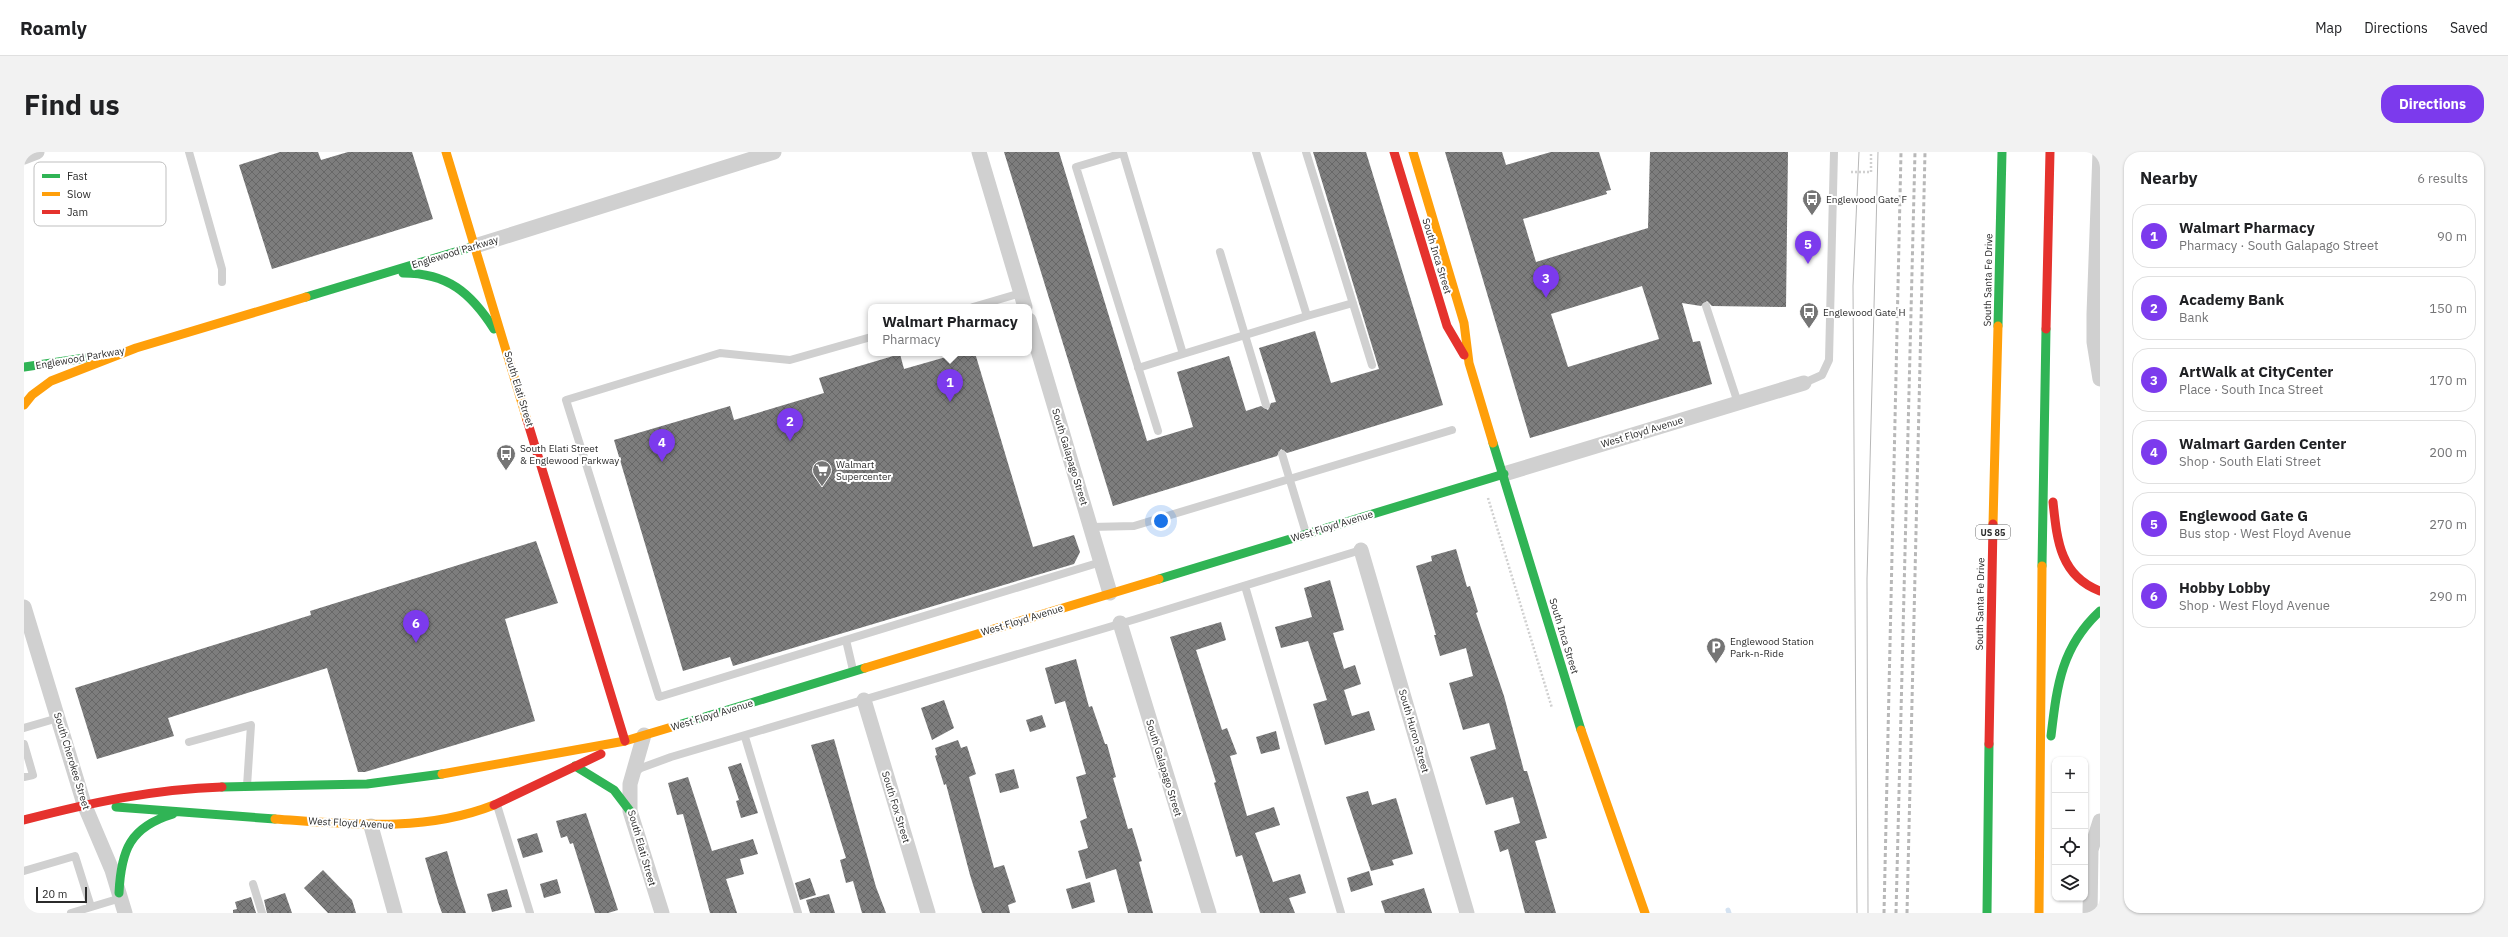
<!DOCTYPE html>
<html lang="en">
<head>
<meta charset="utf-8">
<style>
  :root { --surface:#fff; --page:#f2f2f2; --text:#202124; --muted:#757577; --line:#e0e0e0; --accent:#7c3aed }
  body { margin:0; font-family:"IBM Plex Sans",sans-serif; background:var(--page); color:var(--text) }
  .controls { position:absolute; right:12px; bottom:12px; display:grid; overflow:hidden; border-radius:8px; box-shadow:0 1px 3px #0004 }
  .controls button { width:36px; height:36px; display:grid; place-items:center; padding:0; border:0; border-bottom:1px solid var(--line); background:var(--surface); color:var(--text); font:20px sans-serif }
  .scale { position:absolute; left:12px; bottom:10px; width:51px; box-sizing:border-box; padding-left:4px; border:2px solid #2b2b2b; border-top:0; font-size:11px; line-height:14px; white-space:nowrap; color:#2b2b2b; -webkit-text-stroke:3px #fff; paint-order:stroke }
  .you { position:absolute; left:1137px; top:369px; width:14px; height:14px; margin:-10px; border:3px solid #fff; border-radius:50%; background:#1a73e8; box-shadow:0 0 0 6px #1a73e833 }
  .badge { display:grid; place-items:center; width:26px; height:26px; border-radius:50%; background:var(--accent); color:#fff; font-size:13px; font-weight:700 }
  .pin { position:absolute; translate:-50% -33px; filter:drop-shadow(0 1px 2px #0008) }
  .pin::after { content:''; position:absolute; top:21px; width:14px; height:12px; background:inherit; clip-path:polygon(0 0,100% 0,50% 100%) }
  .popup { position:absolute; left:844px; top:152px; width:164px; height:52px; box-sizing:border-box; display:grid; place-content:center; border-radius:8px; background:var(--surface); filter:drop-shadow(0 1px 3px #0005); font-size:13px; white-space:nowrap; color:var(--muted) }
  .popup b { font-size:15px; color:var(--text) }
  .popup::after { content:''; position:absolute; left:50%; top:100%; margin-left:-8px; border:8px solid transparent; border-top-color:var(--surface) }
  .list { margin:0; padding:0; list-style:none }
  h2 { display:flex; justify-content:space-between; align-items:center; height:52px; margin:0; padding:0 16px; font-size:17px }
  h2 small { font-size:13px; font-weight:400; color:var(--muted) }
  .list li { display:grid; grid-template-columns:26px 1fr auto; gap:12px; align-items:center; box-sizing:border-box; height:64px; margin:0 8px 8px; padding:0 8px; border:1px solid var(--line); border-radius:16px }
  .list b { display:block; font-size:15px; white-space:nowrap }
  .list p { margin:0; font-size:13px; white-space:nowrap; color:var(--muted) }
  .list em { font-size:13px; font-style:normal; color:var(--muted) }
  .icon { flex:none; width:22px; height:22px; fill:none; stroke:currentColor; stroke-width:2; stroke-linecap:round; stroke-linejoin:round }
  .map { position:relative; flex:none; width:2076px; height:761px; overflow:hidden; border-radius:16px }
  header { display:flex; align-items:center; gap:24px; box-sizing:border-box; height:56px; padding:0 20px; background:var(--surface); border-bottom:1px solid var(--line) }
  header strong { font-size:19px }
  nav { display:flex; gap:22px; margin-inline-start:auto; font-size:14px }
  .intro { display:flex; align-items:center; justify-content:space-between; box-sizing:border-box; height:96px; padding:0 24px }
  h1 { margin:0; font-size:28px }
  .button { padding:10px 18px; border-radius:16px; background:var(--accent); color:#fff; font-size:14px; font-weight:700 }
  main { display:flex; gap:24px; padding:0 24px }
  aside { flex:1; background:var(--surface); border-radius:16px; box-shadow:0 1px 3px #0004 }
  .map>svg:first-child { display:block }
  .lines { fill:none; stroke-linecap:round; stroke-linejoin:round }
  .stream { stroke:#d4e2f1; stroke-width:5 }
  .building { fill:url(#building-cross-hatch); fill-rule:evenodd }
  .path { stroke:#d0d0d0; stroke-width:2.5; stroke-dasharray:2 2; stroke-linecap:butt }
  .lane { stroke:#d0d0d0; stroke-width:8 }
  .street { stroke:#d0d0d0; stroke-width:15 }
  .fast { stroke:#30b455; stroke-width:9 }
  .slow { stroke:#ff9f0a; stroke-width:9 }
  .jam { stroke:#e5322d; stroke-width:9 }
  .tram { stroke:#b8b8b8; stroke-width:1 }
  .rail { stroke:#b8b8b8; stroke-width:3; stroke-dasharray:4 3; stroke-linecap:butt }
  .labels { text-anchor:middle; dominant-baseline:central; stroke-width:4; stroke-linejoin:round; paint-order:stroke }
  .shield { fill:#fff; stroke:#6b6b6b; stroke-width:1 }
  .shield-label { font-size:9px; font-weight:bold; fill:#2b2b2b }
  .poi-label { font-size:10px; fill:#2b2b2b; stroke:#fff; text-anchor:start }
  .street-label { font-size:10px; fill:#2b2b2b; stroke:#fff }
  .key { fill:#fff; stroke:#bfbfbf; stroke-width:1 }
  .key-label { font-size:11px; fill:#2b2b2b }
</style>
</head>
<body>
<header>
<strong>Roamly</strong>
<nav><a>Map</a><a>Directions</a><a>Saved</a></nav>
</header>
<div class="intro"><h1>Find us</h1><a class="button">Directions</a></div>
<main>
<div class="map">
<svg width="2076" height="761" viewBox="0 0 2076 761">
  <defs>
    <pattern id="building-cross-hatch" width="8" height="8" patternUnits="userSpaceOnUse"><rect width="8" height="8" fill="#7d7d7d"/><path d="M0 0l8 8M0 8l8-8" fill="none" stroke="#676767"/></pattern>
  </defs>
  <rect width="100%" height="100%" fill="#fff"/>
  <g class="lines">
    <!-- stream -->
    <path class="stream" d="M1704,758L1705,761"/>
  </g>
  <!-- building -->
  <path class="building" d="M256,0H294L297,8L324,0H388L409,67L248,117L215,13Z
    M980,0H1035L1123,289L1169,275L1153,220L1205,204L1222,259L1237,254L1244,258L1247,251L1252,250L1235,196L1291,179L1307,231L1355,217L1289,0H1342L1419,253L1263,301L1257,297L1253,304L1089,354Z
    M1421,0H1478L1482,13L1527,0H1575L1587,38L1582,39L1583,42L1499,67L1512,110L1624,76L1626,0H1764L1762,155L1688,154L1683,149L1677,154L1658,151L1669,190L1676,189L1688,232L1506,286ZM1618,134L1635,187L1544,215L1527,162Z
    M936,201H951L1009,395L1050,383L1056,400L1050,412L709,514L706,505L659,519L590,288L706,254L710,268L800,241L795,226L876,202L880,217Z
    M512,389L534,451L481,467L511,569L341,620H334L303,516L144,566L150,584L73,607L51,536L287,463L286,459Z
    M1432,397L1443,435L1446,434L1454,460L1452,461L1480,544L1500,619H1503L1523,686L1511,689L1532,761H1501L1484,697L1476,700L1470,679L1496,671L1489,645L1462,653L1446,605L1472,597L1465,571L1439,578L1425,531L1449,524L1442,496L1416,504L1410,483H1412L1392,414L1408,409L1407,404Z
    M1306,428L1320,478L1309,481L1320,517L1331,513L1337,532L1320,538L1328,564L1345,559L1351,578L1301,593L1289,552L1303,548L1284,489L1257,496L1251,475L1288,465L1280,436Z
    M1197,470L1202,488L1172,498L1198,578L1203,576L1213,602L1206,604L1223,664L1250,655L1256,673L1231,681L1249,730L1276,722L1282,741L1265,746L1271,761H1236L1218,703L1212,705L1190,631L1192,630L1146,485Z
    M1052,507L1065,555L1068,554L1081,592H1083L1092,625L1089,626L1104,677L1108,676L1118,709L1115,710L1129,761H1104L1092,717L1062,727L1054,699L1064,696L1056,669L1063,666L1052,625L1062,622L1041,549L1031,552L1021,516Z
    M920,548L930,576L908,588L897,556Z
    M1018,563L1022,575L1006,580L1002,568Z
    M1252,579L1256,597L1237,602L1232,585Z
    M810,587L852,735L862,761H838L829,729L822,731L816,708L822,706L787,593Z
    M934,588L937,596L943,594L952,622L945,625L970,716L980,713L992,750L984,753L986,761H958L946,723L922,632L920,633L911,604L913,603L911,596Z
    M717,611L734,661L717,666L712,649L715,648L704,615Z
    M990,617L995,636L976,641L971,622Z
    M664,625L688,699L729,687L734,702L716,707L720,722L702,727L713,761H686L659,662L653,663L644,631Z
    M1344,639L1348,653L1372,646L1389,702L1368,708L1370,713L1347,719L1322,645Z
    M562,661L594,758L584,761H571L549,691L546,692L543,684L537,686L532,669Z
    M513,681L519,700L499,706L493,687Z
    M423,699L432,730L442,761H418L414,750L401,706Z
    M299,718L328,748L332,761H304L280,736Z
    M1345,719L1349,733L1327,740L1323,726Z
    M786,726L792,743L776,748L771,731Z
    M533,727L537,741L520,746L516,732Z
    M1066,730L1071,750L1048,757L1042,737Z
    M1400,736L1408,761H1361L1357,749Z
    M483,737L488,755L468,760L463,742Z
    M261,741L268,761H243L240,748Z
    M805,742L811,761H786L782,748Z
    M227,745L232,761H209V758L213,757L211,750Z"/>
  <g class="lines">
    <!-- path -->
    <path class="path" d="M1827,20H1847V0
      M1464,346L1528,556"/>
    <!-- lane -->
    <path class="lane" d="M165,0L198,117V130
      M1282,0L1348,213
      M1196,100L1242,253
      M1682,154L1714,251
      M949,155L997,141
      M1283,164L1329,151
      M847,185L766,208L696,201L542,248L635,545L1077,410
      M1114,216L1159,202
      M1780,231L1798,223L1805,208L1810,0
      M1134,279L1052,15L1099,1L1159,202L1283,164L1232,0
      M1258,302L1282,381
      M1067,375L1110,374L1428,278
      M1221,434L1317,761
      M822,488L829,518
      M0,576L34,566
      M721,585L774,761
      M165,590L227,573L223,634
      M0,592L9,623L0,625
      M610,621L617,616L647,605L1112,467L1337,398
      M473,653L506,761
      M0,719L51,704L67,755
      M229,732L238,761
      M47,761L97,746"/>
    <!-- street -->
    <path class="street" d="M955,0L1001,155
      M2076,0L2070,162V190L2076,227
      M0,5L13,0
      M451,94L750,0
      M1005,168L1086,441
      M1480,322L1780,231
      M1337,398L1443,761
      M0,455L60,652L88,718L101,761
      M1096,471L1185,761
      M840,548L904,761
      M620,583L606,632V659L638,761
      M347,674L371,761
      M2066,761L2067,698L2076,669"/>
    <!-- fast -->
    <path class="fast" d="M379,121C424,121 447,141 470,177
      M282,145L451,94
      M1974,174L1978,0
      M0,215L61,206
      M1469,291L1557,578
      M2018,414L2022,177
      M1135,427L1480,322
      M651,574L841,516
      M2027,584C2033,534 2037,495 2076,459
      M551,614L590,638L606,659
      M198,635L343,632L418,622
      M92,655L251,667
      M95,741C97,698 106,675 149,662
      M1963,761L1965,592"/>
    <!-- slow -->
    <path class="slow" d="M422,0L503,268
      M1389,0L1440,171L1445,211L1469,291
      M0,253L8,243L27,229L112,196L282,145
      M1969,372L1974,174
      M841,516L1135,427
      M1557,578L1621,761
      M418,622L601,589L651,574
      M251,667C325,672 399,681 470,653
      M2015,761L2018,414"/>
    <!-- jam -->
    <path class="jam" d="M1370,0L1423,174L1440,203
      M2022,177L2026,0
      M503,268L601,589
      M2029,350C2033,388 2036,424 2076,439
      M1965,592L1969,372
      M470,653L577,602
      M0,668C65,651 130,637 198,635"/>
    <!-- tram -->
    <path class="tram" d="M1833,761L1829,134L1835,0
      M1844,761L1843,427L1854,0"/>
    <!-- rail -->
    <path class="rail" d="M1860,761L1877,0
      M1872,761L1891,0
      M1883,761L1901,0"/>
  </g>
  <!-- icons -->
  <defs>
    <symbol id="bus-pin" viewBox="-11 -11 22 30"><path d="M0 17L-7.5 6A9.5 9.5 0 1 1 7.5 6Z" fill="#757575" stroke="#fff"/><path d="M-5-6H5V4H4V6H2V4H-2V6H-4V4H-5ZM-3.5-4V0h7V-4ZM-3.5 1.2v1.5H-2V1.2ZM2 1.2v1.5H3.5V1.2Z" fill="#fff"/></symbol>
    <symbol id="supermarket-pin" viewBox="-11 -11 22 30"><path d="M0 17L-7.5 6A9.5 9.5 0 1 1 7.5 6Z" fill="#757575" stroke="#fff"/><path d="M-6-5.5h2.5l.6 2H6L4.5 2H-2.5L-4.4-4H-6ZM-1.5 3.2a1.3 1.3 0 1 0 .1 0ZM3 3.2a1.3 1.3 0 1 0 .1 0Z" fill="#fff"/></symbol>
    <symbol id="parking-pin" viewBox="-11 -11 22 30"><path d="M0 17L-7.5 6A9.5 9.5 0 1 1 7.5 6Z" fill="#757575" stroke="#fff"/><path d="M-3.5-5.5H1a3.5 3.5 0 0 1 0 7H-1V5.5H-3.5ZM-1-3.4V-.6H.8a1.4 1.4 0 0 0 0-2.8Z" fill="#fff"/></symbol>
  </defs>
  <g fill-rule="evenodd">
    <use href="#bus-pin" x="1777" y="36" width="22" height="30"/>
    <use href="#bus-pin" x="1774" y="149" width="22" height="30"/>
    <use href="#bus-pin" x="471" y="291" width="22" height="30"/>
    <use href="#supermarket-pin" x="787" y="307" width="22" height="30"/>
    <use href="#parking-pin" x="1681" y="484" width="22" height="30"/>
  </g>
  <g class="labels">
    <!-- shield labels -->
    <rect class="shield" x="1952" y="373" width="34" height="14" rx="3"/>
    <g class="shield-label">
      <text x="1969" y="380">US 85</text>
    </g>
    <!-- poi labels -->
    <g class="poi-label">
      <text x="1802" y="47">Englewood Gate F</text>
      <text x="1799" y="160">Englewood Gate H</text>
      <text x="496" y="296">South Elati Street<tspan x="496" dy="12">&amp; Englewood Parkway</tspan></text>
      <text x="812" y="312">Walmart<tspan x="812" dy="12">Supercenter</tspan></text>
      <text x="1706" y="489">Englewood Station<tspan x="1706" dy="12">Park-n-Ride</tspan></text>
    </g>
    <!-- street labels -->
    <g class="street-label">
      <text transform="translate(431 100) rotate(-17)">Englewood Parkway</text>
      <text transform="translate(1413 104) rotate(73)">South Inca Street</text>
      <text transform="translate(1964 128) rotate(-89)">South Santa Fe Drive</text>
      <text transform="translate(56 206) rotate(-10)">Englewood Parkway</text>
      <text transform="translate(495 237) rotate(73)">South Elati Street</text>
      <text transform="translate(1618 280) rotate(-17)">West Floyd Avenue</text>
      <text transform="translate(1046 305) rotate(73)">South Galapago Street</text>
      <text transform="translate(1308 374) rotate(-17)">West Floyd Avenue</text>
      <text transform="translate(1956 452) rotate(-89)">South Santa Fe Drive</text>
      <text transform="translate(998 468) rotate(-17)">West Floyd Avenue</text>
      <text transform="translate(1540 484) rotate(73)">South Inca Street</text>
      <text transform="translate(688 563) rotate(-17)">West Floyd Avenue</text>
      <text transform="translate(1390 579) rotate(74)">South Huron Street</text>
      <text transform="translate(48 609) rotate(73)">South Cherokee Street</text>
      <text transform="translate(1140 616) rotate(73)">South Galapago Street</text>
      <text transform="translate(872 655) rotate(73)">South Fox Street</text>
      <text transform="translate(327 671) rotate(3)">West Floyd Avenue</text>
      <text transform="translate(618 696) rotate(74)">South Elati Street</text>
    </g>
  </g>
  <!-- legend -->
  <rect x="10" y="10" width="132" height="64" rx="6" class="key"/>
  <rect x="18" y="22" width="18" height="4" fill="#30b455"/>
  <rect x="18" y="40" width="18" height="4" fill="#ff9f0a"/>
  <rect x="18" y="58" width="18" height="4" fill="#e5322d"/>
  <g class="key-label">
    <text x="43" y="28">Fast</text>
    <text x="43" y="46">Slow</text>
    <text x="43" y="64">Jam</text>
  </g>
</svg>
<div class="controls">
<button>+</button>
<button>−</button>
<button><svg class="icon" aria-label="locate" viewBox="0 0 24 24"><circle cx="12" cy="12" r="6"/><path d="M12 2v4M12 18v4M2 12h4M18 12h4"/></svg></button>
<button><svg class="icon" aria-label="layers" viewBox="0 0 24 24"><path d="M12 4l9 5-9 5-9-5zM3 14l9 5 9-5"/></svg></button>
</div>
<div class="scale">20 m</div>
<div class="you"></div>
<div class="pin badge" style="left:926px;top:250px">1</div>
<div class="popup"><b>Walmart Pharmacy</b>Pharmacy</div>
<div class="pin badge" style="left:766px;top:289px">2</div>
<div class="pin badge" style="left:1522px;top:146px">3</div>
<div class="pin badge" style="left:638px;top:310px">4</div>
<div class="pin badge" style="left:1784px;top:112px">5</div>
<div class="pin badge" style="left:392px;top:491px">6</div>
</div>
<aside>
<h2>Nearby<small>6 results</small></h2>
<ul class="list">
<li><span class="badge">1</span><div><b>Walmart Pharmacy</b><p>Pharmacy · South Galapago Street</p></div><em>90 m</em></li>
<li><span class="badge">2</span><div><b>Academy Bank</b><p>Bank</p></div><em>150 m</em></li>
<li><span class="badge">3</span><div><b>ArtWalk at CityCenter</b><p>Place · South Inca Street</p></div><em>170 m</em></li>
<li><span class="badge">4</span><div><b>Walmart Garden Center</b><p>Shop · South Elati Street</p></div><em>200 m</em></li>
<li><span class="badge">5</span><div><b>Englewood Gate G</b><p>Bus stop · West Floyd Avenue</p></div><em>270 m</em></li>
<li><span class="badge">6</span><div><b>Hobby Lobby</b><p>Shop · West Floyd Avenue</p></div><em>290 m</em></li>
</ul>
</aside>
</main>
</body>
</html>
